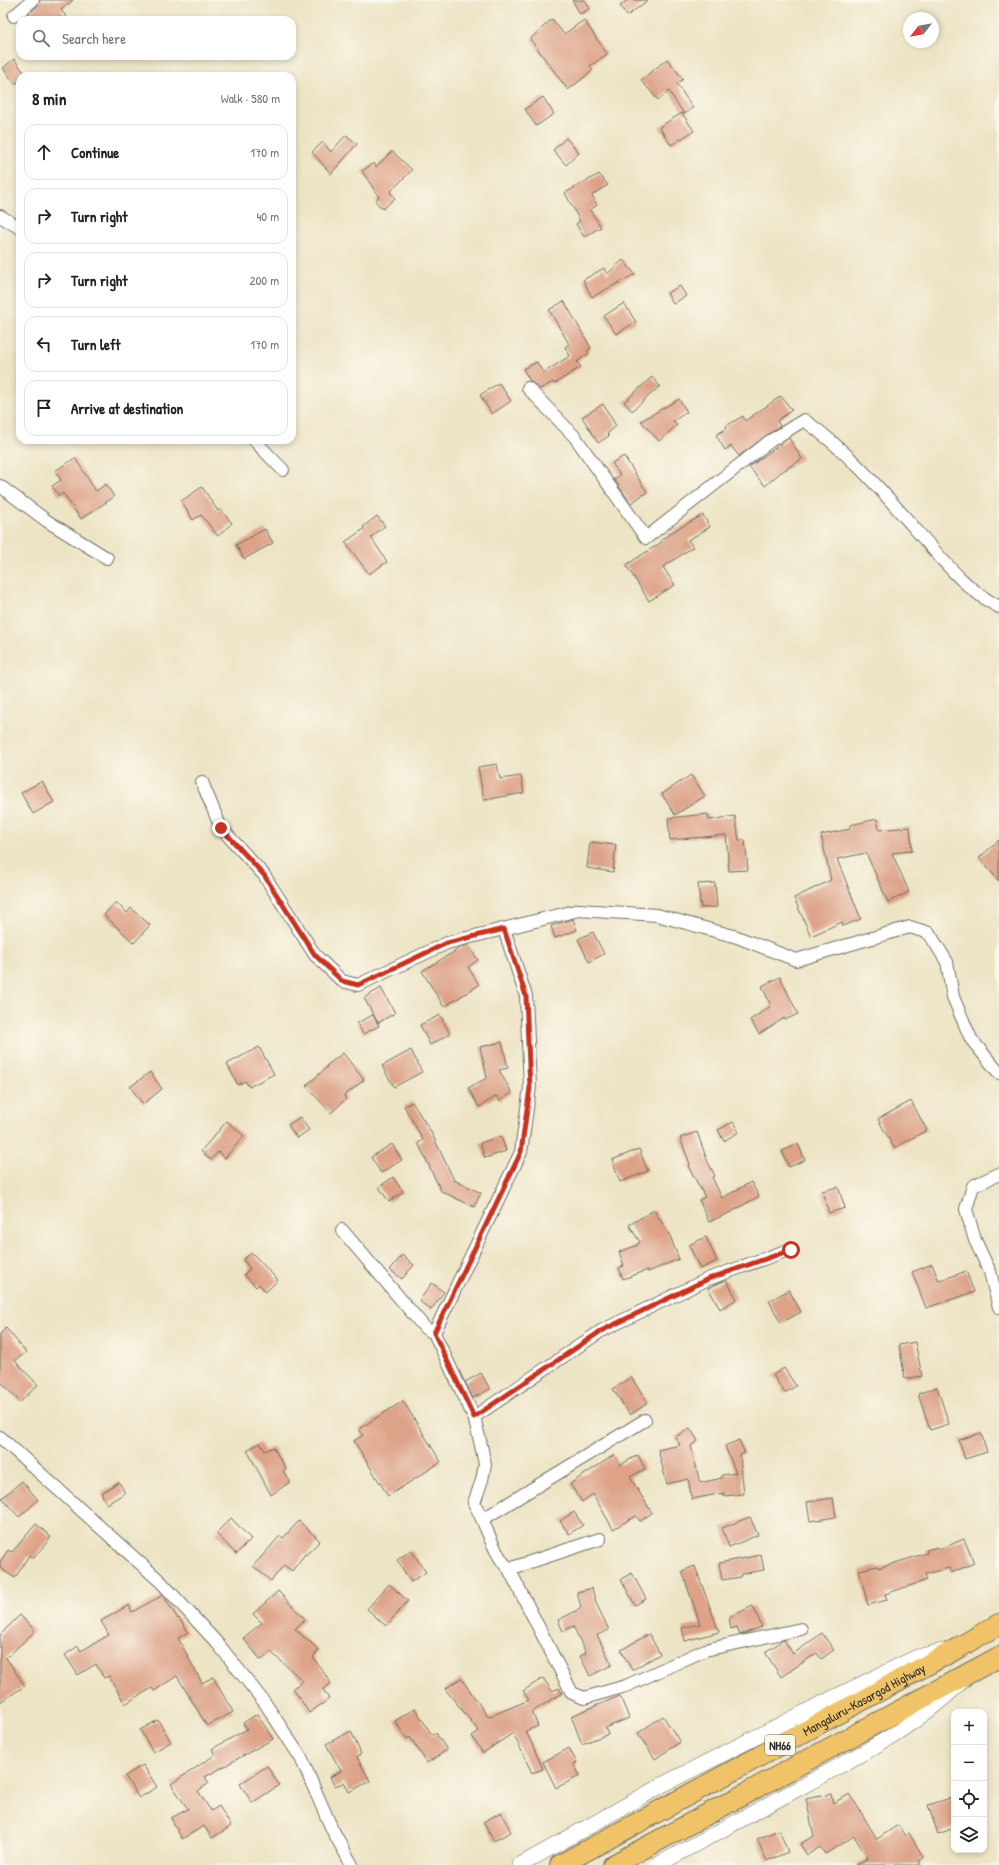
<!DOCTYPE html>
<html lang="en">
<head>
<meta charset="utf-8">
<style>
  :root { --surface:#fff; --page:#f6f6f6; --text:#222; --muted:#767676; --line:#e0e0e0 }
  body { margin:0; font-family:"Patrick Hand",sans-serif; background:var(--page); color:var(--text) }
  .controls { position:absolute; right:12px; bottom:12px; display:grid; overflow:hidden; border-radius:8px; box-shadow:0 2px 6px #0003 }
  .controls button { width:36px; height:36px; display:grid; place-items:center; padding:0; border:0; border-bottom:1px solid var(--line); background:var(--surface); color:var(--text); font:20px sans-serif }
  .compass { position:absolute; left:903px; top:12px; width:36px; height:36px; border-radius:50%; background:var(--surface); box-shadow:0 2px 6px #0003; rotate:239deg }
  .stop { position:absolute; width:12px; height:12px; margin:-9px; border:3px solid #c8321e; border-radius:50%; background:#fff }
  .stop.end { background:#c8321e; border-color:#fff; box-shadow:0 1px 4px #0008 }
  .list { margin:0; padding:0; list-style:none }
  h2 { display:flex; justify-content:space-between; align-items:center; height:52px; margin:0; padding:0 16px; font-size:17px }
  h2 small { font-size:13px; font-weight:400; color:var(--muted) }
  .list li { display:grid; grid-template-columns:26px 1fr auto; gap:12px; align-items:center; box-sizing:border-box; height:56px; margin:0 8px 8px; padding:0 8px; border:1px solid var(--line); border-radius:12px }
  .list b { display:block; font-size:15px; white-space:nowrap }
  .list em { font-size:13px; font-style:normal; color:var(--muted) }
  .icon { flex:none; width:22px; height:22px; fill:none; stroke:currentColor; stroke-width:2; stroke-linecap:round; stroke-linejoin:round }
  .map { position:relative; flex:none; width:999px; height:1865px; overflow:hidden }
  .search { position:absolute; background:var(--surface); box-shadow:0 2px 6px #0003; left:16px; top:16px; width:280px; height:44px; display:flex; align-items:center; gap:10px; box-sizing:border-box; padding:0 14px; border-radius:12px; color:var(--muted); font-size:15px }
  .panel { position:absolute; background:var(--surface); box-shadow:0 2px 6px #0003; left:16px; top:72px; width:280px; height:372px; border-radius:12px }
  .map>svg:first-child { display:block }
  .building { fill:#dda287 }
  .lines { fill:none; stroke-linecap:round; stroke-linejoin:round }
  .minor-casing { stroke:#6f6c61; stroke-width:14 }
  .tertiary-casing { stroke:#6f6c61; stroke-width:16 }
  .trunk-casing { stroke:#6f6c61; stroke-width:22 }
  .minor { stroke:#fff; stroke-width:12 }
  .tertiary { stroke:#fff; stroke-width:15 }
  .trunk { stroke:#f0c369; stroke-width:20 }
  .route { stroke:#c8321e; stroke-width:5 }
  .labels { text-anchor:middle; dominant-baseline:central; stroke-width:3; stroke-linejoin:round; paint-order:stroke }
  .shield { fill:#fbf7ec; stroke:#696865; stroke-width:1 }
  .shield-label { font-size:12px; font-weight:bold; fill:#2b2b2b }
  .street-label { font-size:13px; fill:#2b2b2b; stroke:#fbf7ec }
</style>
</head>
<body>
<div class="map">
<svg width="999" height="1865" viewBox="0 0 999 1865">
  <rect width="100%" height="100%" fill="#fbf7ec"/>
  <filter id="ink" filterUnits="userSpaceOnUse"><feTurbulence type="fractalNoise" baseFrequency=".025" numOctaves="2"/><feDisplacementMap in="SourceGraphic" scale="8" xChannelSelector="R" yChannelSelector="G"/><feConvolveMatrix kernelMatrix="1 2 1 2 8 2 1 2 1" color-interpolation-filters="sRGB"/></filter>
  <filter id="wash" filterUnits="userSpaceOnUse"><feTurbulence type="fractalNoise" baseFrequency=".012" numOctaves="4" result="noise"/><feDisplacementMap in="SourceGraphic" scale="16" xChannelSelector="R" yChannelSelector="G"/><feGaussianBlur stdDeviation="0.9" result="paint"/><feColorMatrix in="noise" values="0 0 0 0 0 0 0 0 0 0 0 0 0 0 0 0 0 1.4 0 .05"/><feComposite in="paint" operator="in"/></filter>
  <g filter="url(#wash)">
    <rect width="100%" height="100%" fill="#ede4c5"/>
    <g id="blocks">
      <!-- building -->
      <path class="building" d="M40,0H73L61,10L69,20H21L38,6Z
        M572,0H585L590,9L580,14Z
        M628,0H648L627,16L620,6Z
        M552,19L564,34L584,20L607,54L590,66L593,70L568,90L530,39Z
        M14,59L26,75L20,76V81L15,84L3,68Z
        M667,59L683,79L677,84L693,108L684,114L669,91L658,100L641,80Z
        M543,97L554,114L536,126L525,109Z
        M682,113L694,131L671,145L659,127Z
        M346,135L357,144L331,174L312,152L323,142L331,152Z
        M566,138L579,153L566,165L553,150Z
        M392,151L412,170L390,192L395,198L383,209L375,201L379,197L362,171L374,163L376,167Z
        M599,174L608,185L592,195L597,205L590,210L601,227L584,237L576,224L580,221L565,193Z
        M623,260L635,274L592,297L583,280L604,268L607,274Z
        M680,286L686,296L673,304L667,293Z
        M564,301L591,348L587,351L589,353L577,362L581,367L554,384L553,382L540,389L530,381L523,369L537,362L543,373L570,356L565,347L569,344L549,310Z
        M624,303L636,322L616,334L604,316Z
        M652,377L660,386L632,411L624,402Z
        M499,383L511,401L492,414L480,395Z
        M781,396L792,410L777,421L780,426L739,456L731,446L725,450L716,435L727,428L726,426L743,416L745,421Z
        M679,399L687,412L673,421L677,425L659,441L641,421Z
        M603,404L616,426L607,434L609,436L598,443L582,417Z
        M789,438L802,459L780,473L765,486L749,467Z
        M624,456L647,492L631,503L614,479L620,475L612,463Z
        M75,458L96,491L106,484L114,497L81,519L63,493L59,496L52,486L61,480L55,471Z
        M202,487L218,511L220,509L232,523L218,536L201,515L193,520L181,501Z
        M703,515L710,527L688,540L693,547L663,567L675,585L649,601L626,565L662,542L661,540L677,529Z
        M377,516L385,526L371,537L387,562L369,574L345,542L364,529L363,527Z
        M265,529L273,543L244,559L236,545Z
        M497,764L500,779L521,776L524,793L484,800L478,767Z
        M691,775L705,796L675,815L662,794Z
        M42,781L54,802L33,814L21,793Z
        M708,814L709,820L735,816L739,840H745L748,870L729,871L726,835L670,840L668,818Z
        M877,819L879,830L910,827L912,851L892,853L909,892L888,902L866,853L837,859L861,919L843,926L842,922L811,936L794,898L831,880L821,835L850,829V825Z
        M999,840V881L979,858Z
        M590,842L616,845L613,872L587,868Z
        M715,883L717,907L701,908L698,884Z
        M116,902L127,913L131,908L150,925L134,943L104,915Z
        M573,919L577,930L555,938L551,926Z
        M593,932L604,954L589,962L578,939Z
        M468,945L478,960L468,967L479,985L444,1007L422,971L462,947Z
        M780,977L798,1014L785,1020L784,1018L759,1034L750,1020L771,1006L762,986Z
        M381,988L395,1013L378,1023L364,998Z
        M373,1015L379,1026L363,1034L357,1023Z
        M440,1015L450,1034L430,1045L420,1025Z
        M502,1042L508,1068L499,1070L512,1093L499,1101L497,1096L479,1107L468,1088L487,1078L480,1047Z
        M259,1047L274,1074L249,1087L245,1081L238,1085L227,1064Z
        M411,1050L422,1072L394,1087L382,1066Z
        M343,1053L364,1080L344,1096L346,1099L331,1113L306,1086L327,1067L326,1066Z
        M150,1072L162,1089L143,1104L130,1087Z
        M911,1101L927,1130L894,1148L878,1119Z
        M412,1102L431,1132L454,1180L481,1193L474,1207L441,1191L418,1143L423,1140L404,1106Z
        M300,1117L309,1130L297,1138L288,1125Z
        M227,1121L244,1136L225,1158L218,1152L211,1160L201,1151Z
        M733,1122L739,1132L724,1141L718,1130Z
        M697,1132L707,1160L715,1176L712,1177L722,1198L751,1182L759,1196L729,1213L709,1222L699,1200L705,1197L688,1166L690,1164L680,1138Z
        M501,1136L506,1151L485,1158L480,1143Z
        M392,1144L402,1160L381,1173L371,1157Z
        M798,1144L805,1160L789,1167L782,1151Z
        M639,1149L648,1171L620,1182L612,1160Z
        M393,1177L403,1192L389,1202L379,1187Z
        M838,1187L845,1208L829,1213L822,1191Z
        M654,1210L670,1236L679,1259L648,1272V1270L623,1279L619,1268L624,1266L619,1252L638,1245L637,1244L640,1242L629,1225Z
        M706,1237L717,1261L700,1269L689,1245Z
        M252,1253L278,1280L266,1292L259,1284L256,1287L244,1274L250,1269L243,1259Z
        M402,1255L414,1265L402,1279L390,1270Z
        M932,1264L939,1281L966,1271L974,1292L926,1308L912,1272Z
        M726,1280L737,1299L720,1309L708,1288Z
        M432,1283L444,1292L431,1310L419,1301Z
        M789,1290L801,1312L781,1323L769,1301Z
        M6,1328L26,1352L15,1361L38,1385L20,1402L0,1381V1334Z
        M915,1342L922,1376L905,1379L899,1345Z
        M784,1368L796,1386L785,1393L773,1375Z
        M481,1373L490,1389L473,1398L465,1382Z
        M631,1377L648,1403L630,1415L613,1389Z
        M937,1387L949,1424L930,1430L918,1394Z
        M403,1401L441,1462L388,1496L354,1441L363,1435L359,1429Z
        M690,1428L698,1441L691,1446L700,1483L722,1478V1475L736,1473L725,1446L739,1440L745,1453L740,1455L744,1494L724,1496V1493L692,1499L688,1479L667,1484L658,1450L680,1445L675,1437Z
        M981,1433L987,1452L965,1459L959,1440Z
        M260,1443L265,1451L273,1447L286,1469L283,1471L290,1482L271,1495L247,1450Z
        M614,1455L620,1465L638,1455L645,1469L630,1477L652,1513L640,1521L636,1516L613,1529L593,1494L582,1502L570,1484Z
        M22,1481L38,1500L19,1517L2,1498Z
        M119,1482L125,1493L107,1504L101,1493Z
        M833,1498L836,1517L810,1521L807,1502Z
        M574,1512L583,1525L569,1534L560,1521Z
        M750,1517L758,1535L729,1547L722,1528Z
        M231,1518L251,1539L236,1554L216,1533Z
        M299,1521L320,1541L306,1555L305,1554L292,1571L284,1565L271,1581L253,1566L280,1536L283,1538Z
        M36,1524L51,1537L33,1559L29,1555L15,1578L0,1568V1562L8,1550L12,1552Z
        M964,1539L974,1563L951,1573L949,1568L925,1574L927,1580L885,1594L887,1600L868,1605L859,1570L878,1566L879,1568L927,1553L926,1550L938,1547V1550Z
        M411,1550L426,1572L411,1582L397,1560Z
        M761,1555L764,1570L741,1574V1577L722,1580L719,1563Z
        M695,1566L719,1632L685,1641L682,1628L700,1624L682,1571Z
        M632,1573L646,1599L635,1605L621,1579Z
        M389,1584L408,1601L386,1626L367,1609Z
        M592,1588L596,1603L609,1630L597,1635L612,1665L590,1676L580,1656L586,1653L573,1626L563,1631L558,1620L580,1609L581,1607L577,1592Z
        M278,1591L305,1619L295,1629L319,1650L313,1657L331,1683L323,1689L329,1699L309,1713L293,1688L303,1681L271,1652L261,1660L243,1638L262,1623L253,1614Z
        M163,1595L178,1619L179,1618L188,1632L178,1638L202,1683L213,1677L233,1712L207,1726L177,1676L154,1691L152,1688L125,1704L109,1676L104,1678L96,1664L78,1675L65,1655L78,1646L81,1651L109,1635L101,1621L129,1605L132,1612Z
        M753,1606L762,1627L740,1635L737,1627L731,1629L729,1617Z
        M20,1615L35,1631L6,1658L25,1686L0,1702V1635Z
        M822,1633L834,1650L821,1659L817,1653L781,1677L765,1652L784,1640L793,1654Z
        M649,1634L660,1654L632,1670L621,1650Z
        M461,1678L488,1717L529,1700L523,1691L543,1678L552,1691L559,1688L562,1693L532,1712L538,1726L526,1731L543,1769L532,1773L513,1733L483,1753L472,1736L479,1731L445,1689Z
        M620,1696L629,1718L605,1728L608,1734L582,1744L571,1716Z
        M415,1708L432,1735L436,1733L447,1750L427,1763L410,1737L407,1739L395,1721Z
        M257,1714L273,1739L205,1777L209,1783L198,1791L211,1811L219,1806L231,1826L212,1838L204,1826L182,1839L171,1818L188,1809L171,1784L215,1755L212,1749L247,1729L243,1723Z
        M663,1716L680,1742L655,1759L638,1733Z
        M158,1720L171,1742L153,1752L140,1730Z
        M351,1731L361,1754L357,1757L370,1781L349,1792L344,1782L335,1787L330,1777L341,1771L326,1744Z
        M569,1748L577,1763L574,1764L580,1776L556,1788L543,1762Z
        M143,1765L157,1787L139,1798L125,1776Z
        M267,1766L279,1785L252,1803L240,1784Z
        M831,1794L833,1803L850,1794L877,1839L898,1825L905,1836L909,1833L924,1858L919,1861L921,1865H856L868,1858L854,1836L825,1854L820,1847L807,1855L800,1844L814,1836L806,1799Z
        M954,1797V1828L938,1834L928,1805Z
        M501,1812L511,1832L494,1841L483,1822Z
        M779,1830L788,1852L767,1861L757,1839Z"/>
    </g>
  </g>
  <g filter="url(#ink)">
    <use href="#blocks" fill-opacity="0" stroke="#6f6c61" stroke-width="1"/>
    <g class="lines">
      <defs>
        <path id="minor" d="M14,16L33,0
          M0,216L20,228
          M528,388L575,437L646,538L770,441L804,420C848,451 882,491 917,531C942,559 965,589 999,607
          M254,440L283,470
          M0,486L47,521L107,558
          M202,782L221,828L264,875L315,955L342,981L358,985L447,943L579,910L657,915L737,937L796,960L910,927L929,933L947,962L953,997L971,1039L999,1073
          M999,1174L973,1186L966,1209L975,1240L990,1272L999,1307
          M342,1230L425,1328L434,1333L474,1417L480,1441L485,1464L482,1480L474,1503C486,1523 493,1554 509,1569L572,1693L584,1698L626,1686L705,1650L801,1629
          M434,1333L521,1152L530,1087L526,996L504,929
          M474,1417L601,1331L708,1279L791,1249
          M0,1437L161,1582L218,1644L265,1703L301,1758L332,1829L352,1865
          M483,1519L645,1420
          M509,1569L600,1539"/>
        <path id="tertiary" d="M520,1865L664,1784L823,1703L917,1657L943,1651
          M657,1865C708,1837 760,1809 812,1781C865,1752 918,1725 961,1682"/>
        <g id="trunk">
          <path id="s1" d="M560,1865L958,1648L999,1624"/>
          <path d="M613,1865L999,1657"/>
        </g>
      </defs>
      <!-- minor casing -->
      <use href="#minor" class="minor-casing"/>
      <!-- tertiary casing -->
      <use href="#tertiary" class="tertiary-casing"/>
      <!-- trunk casing -->
      <use href="#trunk" class="trunk-casing"/>
      <!-- minor -->
      <use href="#minor" class="minor"/>
      <!-- tertiary -->
      <use href="#tertiary" class="tertiary"/>
      <!-- trunk -->
      <use href="#trunk" class="trunk"/>
    </g>
  </g>
  <g class="lines" filter="url(#ink)">
    <!-- route -->
    <path class="route" d="M221,828L264,875L315,955L342,981L358,985L447,943L504,929L526,996L530,1088L521,1152L434,1333L474,1417L601,1331L708,1279L791,1250"/>
  </g>
  <g class="labels">
    <!-- shield labels -->
    <rect class="shield" x="765" y="1735" width="30" height="20" rx="3"/>
    <g class="shield-label">
      <text x="780" y="1745">NH66</text>
    </g>
    <!-- street labels -->
    <g class="street-label">
      <text stroke="none"><textPath href="#s1" startOffset="346">Mangaluru-Kasargod Highway</textPath></text>
    </g>
  </g>
</svg>
<div class="controls">
<button>+</button>
<button>−</button>
<button><svg class="icon" aria-label="locate" viewBox="0 0 24 24"><circle cx="12" cy="12" r="6"/><path d="M12 2v4M12 18v4M2 12h4M18 12h4"/></svg></button>
<button><svg class="icon" aria-label="layers" viewBox="0 0 24 24"><path d="M12 4l9 5-9 5-9-5zM3 14l9 5 9-5"/></svg></button>
</div>
<svg class="compass" viewBox="-18 -18 36 36"><path d="M0-13l5 13h-10z" fill="#e53935"/><path d="M0 13l5-13h-10z" fill="#767676"/></svg>
<div class="stop" style="left:791px;top:1250px"></div>
<div class="stop end" style="left:221px;top:828px"></div>
<div class="search"><svg class="icon" aria-label="search" viewBox="0 0 24 24"><circle cx="10" cy="10" r="6"/><path d="M15 15l6 6"/></svg>Search here</div>
<section class="panel">
<h2>8 min<small>Walk · 580 m</small></h2>
<ul class="list">
<li><svg class="icon" aria-label="ahead" viewBox="0 0 24 24"><path d="M12 20V5M6 11l6-6 6 6"/></svg><div><b>Continue</b></div><em>170 m</em></li>
<li><svg class="icon" aria-label="right" viewBox="0 0 24 24"><path d="M7 20v-9h11M14 6l5 5-5 5"/></svg><div><b>Turn right</b></div><em>40 m</em></li>
<li><svg class="icon" aria-label="right" viewBox="0 0 24 24"><path d="M7 20v-9h11M14 6l5 5-5 5"/></svg><div><b>Turn right</b></div><em>200 m</em></li>
<li><svg class="icon" aria-label="left" viewBox="0 0 24 24"><path d="M17 20v-9H6M10 6l-5 5 5 5"/></svg><div><b>Turn left</b></div><em>170 m</em></li>
<li><svg class="icon" aria-label="arrive" viewBox="0 0 24 24"><path d="M6 21V4h12l-3 4 3 4H6"/></svg><div><b>Arrive at destination</b></div></li>
</ul>
</section>
</div>
</body>
</html>
